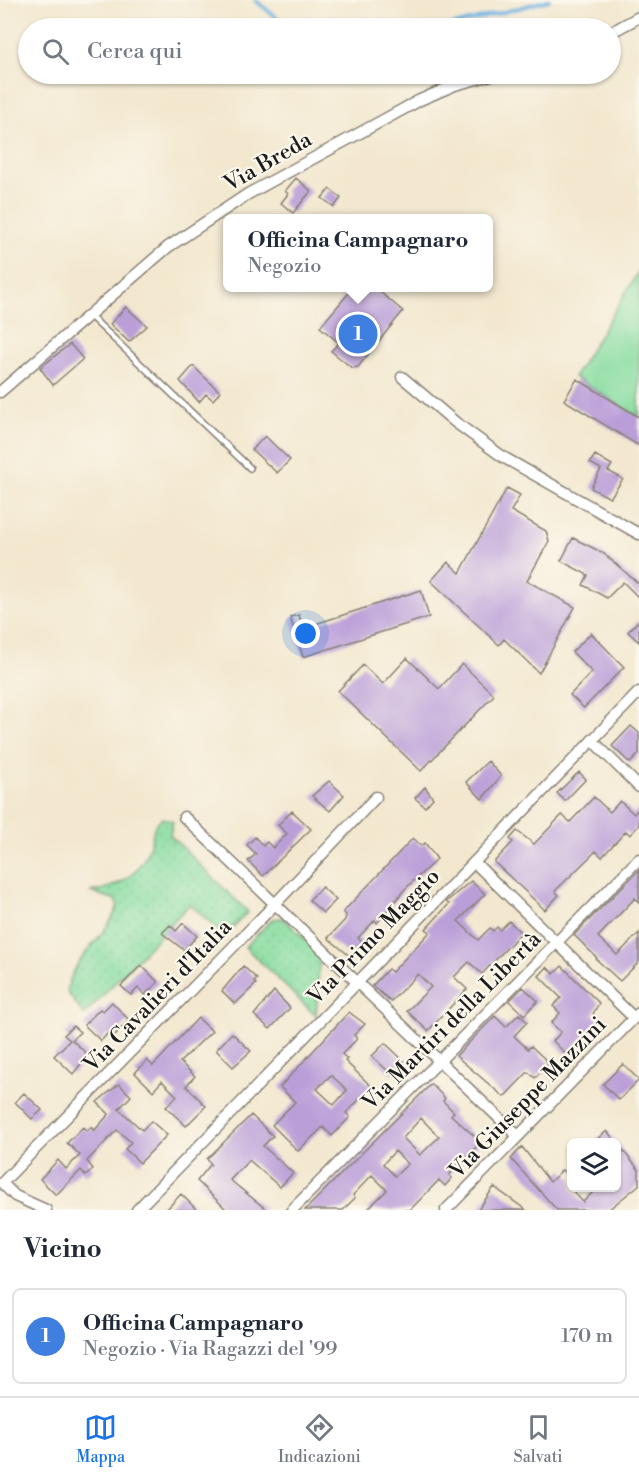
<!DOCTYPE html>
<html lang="it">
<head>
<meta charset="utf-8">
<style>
  :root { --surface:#fff; --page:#f2f2f3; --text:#1f2937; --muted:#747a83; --line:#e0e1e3; --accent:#1a73e8 }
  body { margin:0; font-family:"Libre Bodoni",serif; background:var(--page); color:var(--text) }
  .controls { position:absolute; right:18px; bottom:18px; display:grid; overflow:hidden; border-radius:9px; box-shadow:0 2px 4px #0004 }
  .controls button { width:54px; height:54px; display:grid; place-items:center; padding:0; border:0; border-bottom:2px solid var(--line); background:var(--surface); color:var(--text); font:30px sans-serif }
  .you { position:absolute; left:306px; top:634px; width:21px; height:21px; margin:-15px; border:4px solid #fff; border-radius:50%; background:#1a73e8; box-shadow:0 0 0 9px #1a73e833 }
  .badge { display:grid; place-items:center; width:39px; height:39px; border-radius:50%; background:var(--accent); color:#fff; font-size:20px; font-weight:700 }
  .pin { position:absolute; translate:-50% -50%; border:3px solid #fff; box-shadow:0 2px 6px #0006 }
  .popup { position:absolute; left:223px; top:214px; width:270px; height:78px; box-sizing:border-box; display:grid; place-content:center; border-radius:9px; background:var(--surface); filter:drop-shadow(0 2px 4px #0005); font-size:20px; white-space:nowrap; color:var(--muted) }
  .popup b { font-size:22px; color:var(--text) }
  .popup::after { content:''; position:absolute; left:50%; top:100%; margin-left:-12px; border:12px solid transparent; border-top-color:var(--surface) }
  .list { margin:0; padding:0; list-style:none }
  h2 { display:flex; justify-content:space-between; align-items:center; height:78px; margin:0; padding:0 24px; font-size:26px }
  h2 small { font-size:20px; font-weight:400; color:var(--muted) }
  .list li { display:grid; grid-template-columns:39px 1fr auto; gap:18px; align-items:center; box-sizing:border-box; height:96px; margin:0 12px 12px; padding:0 12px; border:2px solid var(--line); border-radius:9px }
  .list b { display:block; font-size:22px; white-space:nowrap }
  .list p { margin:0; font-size:20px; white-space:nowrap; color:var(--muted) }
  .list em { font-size:20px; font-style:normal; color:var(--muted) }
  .icon { flex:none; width:33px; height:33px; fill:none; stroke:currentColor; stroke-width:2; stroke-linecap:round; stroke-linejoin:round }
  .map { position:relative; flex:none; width:639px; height:1210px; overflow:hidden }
  .search { position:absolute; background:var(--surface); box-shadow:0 2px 4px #0004; left:18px; right:18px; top:18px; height:66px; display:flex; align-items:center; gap:15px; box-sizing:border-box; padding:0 21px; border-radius:33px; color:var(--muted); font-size:22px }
  .sheet { height:186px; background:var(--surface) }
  nav { display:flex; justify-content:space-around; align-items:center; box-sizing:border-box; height:84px; border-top:2px solid var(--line); background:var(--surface); font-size:16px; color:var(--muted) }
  nav a { display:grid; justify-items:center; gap:3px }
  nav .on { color:var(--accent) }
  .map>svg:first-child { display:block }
  .grass { fill:url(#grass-dots); stroke:#527c5e; stroke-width:1.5 }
  .garden { fill:#88dda0; stroke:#527c5e; stroke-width:1.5 }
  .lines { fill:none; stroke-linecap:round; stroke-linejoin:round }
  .stream { stroke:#67adde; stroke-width:4 }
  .building { fill:#ba9ed8; fill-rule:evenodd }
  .service-casing { stroke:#888276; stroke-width:8 }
  .minor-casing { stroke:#888276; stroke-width:13 }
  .service { stroke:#fff; stroke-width:5 }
  .minor { stroke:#fff; stroke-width:10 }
  .labels { text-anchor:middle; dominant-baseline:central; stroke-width:4.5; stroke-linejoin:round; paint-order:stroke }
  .street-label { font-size:22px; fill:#1c1c1c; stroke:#fbf7ec }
</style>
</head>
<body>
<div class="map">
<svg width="639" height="1210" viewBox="0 0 639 1210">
  <defs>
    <pattern id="grass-dots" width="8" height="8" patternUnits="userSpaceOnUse" patternTransform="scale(1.5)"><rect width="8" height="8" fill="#88dda0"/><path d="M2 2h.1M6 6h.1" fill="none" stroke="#75bd89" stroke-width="1.8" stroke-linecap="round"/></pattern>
  </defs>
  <rect width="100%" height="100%" fill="#fbf7ec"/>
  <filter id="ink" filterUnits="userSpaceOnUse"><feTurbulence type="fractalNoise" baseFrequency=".0167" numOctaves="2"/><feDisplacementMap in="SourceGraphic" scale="12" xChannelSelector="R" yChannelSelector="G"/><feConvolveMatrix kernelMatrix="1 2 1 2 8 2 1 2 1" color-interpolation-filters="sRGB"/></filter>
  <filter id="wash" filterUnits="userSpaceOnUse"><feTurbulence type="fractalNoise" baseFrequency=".008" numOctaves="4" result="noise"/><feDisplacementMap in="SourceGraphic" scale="24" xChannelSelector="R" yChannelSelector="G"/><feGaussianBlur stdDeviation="1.35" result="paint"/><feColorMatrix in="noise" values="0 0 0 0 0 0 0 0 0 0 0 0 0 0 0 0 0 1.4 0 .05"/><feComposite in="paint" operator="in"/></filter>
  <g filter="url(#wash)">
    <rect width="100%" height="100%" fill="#f3e8cf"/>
    <!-- grass -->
    <path class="grass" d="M163,818L173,821L170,835L248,912L224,936L190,904L84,1015L67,992C71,957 108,937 118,905L114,899L90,892C121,888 142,873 151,842C154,832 152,823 163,818Z
      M283,918L320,953L316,1016L245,947L272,919Z"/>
    <!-- garden -->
    <path class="garden" d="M639,271V417L574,377Z"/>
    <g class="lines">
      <!-- stream -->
      <path class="stream" d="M255,0L289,28
        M443,28L549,0"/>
    </g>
    <g id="blocks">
      <!-- building -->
      <path class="building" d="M296,178L311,191L293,213L281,203L288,194L285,191Z
        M330,189L341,198L334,207L322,198Z
        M353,288H375L403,311L358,367L352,368L331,351L339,343L320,327Z
        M126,307L147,326L129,342L110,324Z
        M70,344L83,359L53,385L40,368Z
        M193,366L220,392L213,400L206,394L199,402L180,381Z
        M577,379L639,417V446L564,400Z
        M265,436L290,460L277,473L252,450Z
        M595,455L612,465L608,471L623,479L610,498L591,488L601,469L590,463Z
        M507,488L520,495L511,511L546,531L549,541L527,581L575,607L539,673L504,639L499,645L431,581L448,562L460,573Z
        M573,538L603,553L639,584V598L623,582L607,598L583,585L588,575L561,561Z
        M421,590L429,617L303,657L290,617L299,615L301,622L310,619L312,625Z
        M639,620V642L628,632Z
        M591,633L624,667L584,708L570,695L592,672L572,652Z
        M407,658L439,689L462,664L494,695L421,771L338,691L363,665L383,684Z
        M631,726L639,733V754L630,763L612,746Z
        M488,761L501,776L482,799L466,782Z
        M579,772L586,779L565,801L557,793Z
        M329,781L344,795L330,811L312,796Z
        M425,787L433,798L425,807L415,798Z
        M594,797L610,812L620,801L634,814L639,808V825L630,835L626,831L602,857L596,851L555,891L559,895L545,910L494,862L513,842L510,839L517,831L534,844L562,815L570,822Z
        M292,811L311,829L263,876L248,861L256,854L247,845L255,837L263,846L267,842L273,848L287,834L278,825Z
        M413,838L421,846L425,843L437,859L405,889L377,923L375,920L358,938L364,944L351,957L328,938L345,920L346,915L343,912Z
        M639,870V903L635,898L598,937L617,955L639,933V962L620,981L596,959L597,958L574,935Z
        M471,881L485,894L458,921L478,940L490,928L493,931L497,927L500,930L509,921L521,933L482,974L469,962L454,977L467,989L428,1031L407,1011L431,987L418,974L391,1001L372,986L388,969L392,972L430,932L426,929L449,904L446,902Z
        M322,887L336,900L323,913L309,900Z
        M183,923L197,936L184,950L162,933L170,925L176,931Z
        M141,965L158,982L145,995L138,988L131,995L121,986Z
        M243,966L257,979L254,982L256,984L235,1004L222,991Z
        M562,966L599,1003L593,1014L599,1020L567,1055L553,1041L561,1032L551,1023L560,1013L553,1006L561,998L539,976L547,967L554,974Z
        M523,987L538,1001L524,1015L509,1001Z
        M274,991L290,1008L270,1029L254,1015Z
        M112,1002L129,1020L112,1038L108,1033L101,1041L84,1025L100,1009L103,1011Z
        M349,1012L365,1024L354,1035L357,1039L342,1054L347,1059L345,1061L372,1087L346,1113L350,1117L332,1136L323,1127L298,1151L272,1125L295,1102L280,1087ZM331,1075L347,1090L334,1105L317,1089Z
        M519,1014L527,1022L514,1036L528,1049L531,1046L549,1063L535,1078L528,1072L504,1097L456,1056L495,1016L506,1027Z
        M198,1018L212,1031L180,1062L195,1076L186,1086L206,1106L186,1126L166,1107L177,1096L162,1081L153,1091L135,1073L147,1060L153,1066Z
        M73,1026L80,1032L72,1040L88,1055L73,1074L54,1056L70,1040L64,1035Z
        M232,1033L251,1051L233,1067L216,1050Z
        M385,1043L404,1061L392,1075L372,1056Z
        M623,1064L639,1080L619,1100L603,1084Z
        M119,1084L131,1096L119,1109L142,1130L151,1121L167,1135L140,1163L125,1149L131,1142L117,1130L87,1161L93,1169L86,1176L81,1170L56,1195L40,1179L58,1160L66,1169L80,1155L67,1143L83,1127L87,1131L91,1127L94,1131L109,1114L97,1102Z
        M431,1084L445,1098L443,1101L454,1112L451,1115L481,1142L449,1175L452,1178L445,1186L439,1180L410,1210H367L387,1190L372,1175L353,1195L355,1198L343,1210H305ZM421,1118L439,1137L420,1155L403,1138ZM395,1151L408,1164L395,1176L383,1164Z
        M24,1093L42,1110L32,1119L15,1102Z
        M251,1115L273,1136L263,1146L293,1173L280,1187L249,1160L230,1180L267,1210H227L197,1181L211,1164L207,1159Z
        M607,1131L639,1170V1185L608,1210H557L511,1159L522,1147L550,1182L562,1170L572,1179V1190L583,1202L597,1188H616V1143H592Z
        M494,1187L526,1210H478Z
        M181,1194L197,1210H166Z"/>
    </g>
  </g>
  <g filter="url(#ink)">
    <use href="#blocks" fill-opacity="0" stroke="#888276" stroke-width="1.5"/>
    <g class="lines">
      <defs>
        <path id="service" d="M90,316L250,468"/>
        <path id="minor" d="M610,33L639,17
          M402,377L455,422L503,457L639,534
          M0,392L168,247L248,194L420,100L455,85L495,74
          M592,740L639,787
          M184,817L275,904L376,797
          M474,862L634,1018
          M46,1210L15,1196L2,1183L275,904L518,1136
          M137,1210L639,692
          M292,1210L639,859
          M446,1210L639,1013"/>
      </defs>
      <!-- service casing -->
      <use href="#service" class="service-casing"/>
      <!-- minor casing -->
      <use href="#minor" class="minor-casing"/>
      <!-- service -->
      <use href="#service" class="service"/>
      <!-- minor -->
      <use href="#minor" class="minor"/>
    </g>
  </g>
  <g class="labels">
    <!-- street labels -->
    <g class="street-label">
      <text transform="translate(268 162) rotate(-30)">Via Breda</text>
      <text transform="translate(374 937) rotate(-46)">Via Primo Maggio</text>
      <text transform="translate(158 996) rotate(-46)">Via Cavalieri d'Italia</text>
      <text transform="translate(452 1021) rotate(-45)">Via Martiri della Libertà</text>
      <text transform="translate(528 1098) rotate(-46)">Via Giuseppe Mazzini</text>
    </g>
  </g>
</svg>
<div class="controls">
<button><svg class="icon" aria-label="layers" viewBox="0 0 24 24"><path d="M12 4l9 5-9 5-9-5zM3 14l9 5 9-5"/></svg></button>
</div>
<div class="you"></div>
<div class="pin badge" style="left:358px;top:334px;background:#3f7fe0">1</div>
<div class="popup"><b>Officina Campagnaro</b>Negozio</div>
<div class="search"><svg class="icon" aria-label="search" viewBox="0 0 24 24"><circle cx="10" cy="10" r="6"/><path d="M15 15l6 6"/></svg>Cerca qui</div>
</div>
<section class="sheet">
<h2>Vicino<small></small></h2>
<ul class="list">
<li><span class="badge" style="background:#3f7fe0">1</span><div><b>Officina Campagnaro</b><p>Negozio · Via Ragazzi del '99</p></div><em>170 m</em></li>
</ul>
</section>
<nav>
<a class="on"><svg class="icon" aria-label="map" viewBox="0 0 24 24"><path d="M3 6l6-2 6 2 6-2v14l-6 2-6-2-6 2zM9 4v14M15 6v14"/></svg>Mappa</a>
<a><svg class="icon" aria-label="directions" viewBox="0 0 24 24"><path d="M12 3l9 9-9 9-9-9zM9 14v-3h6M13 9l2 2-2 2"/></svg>Indicazioni</a>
<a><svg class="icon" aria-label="saved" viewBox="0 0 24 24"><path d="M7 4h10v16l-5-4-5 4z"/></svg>Salvati</a>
</nav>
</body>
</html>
